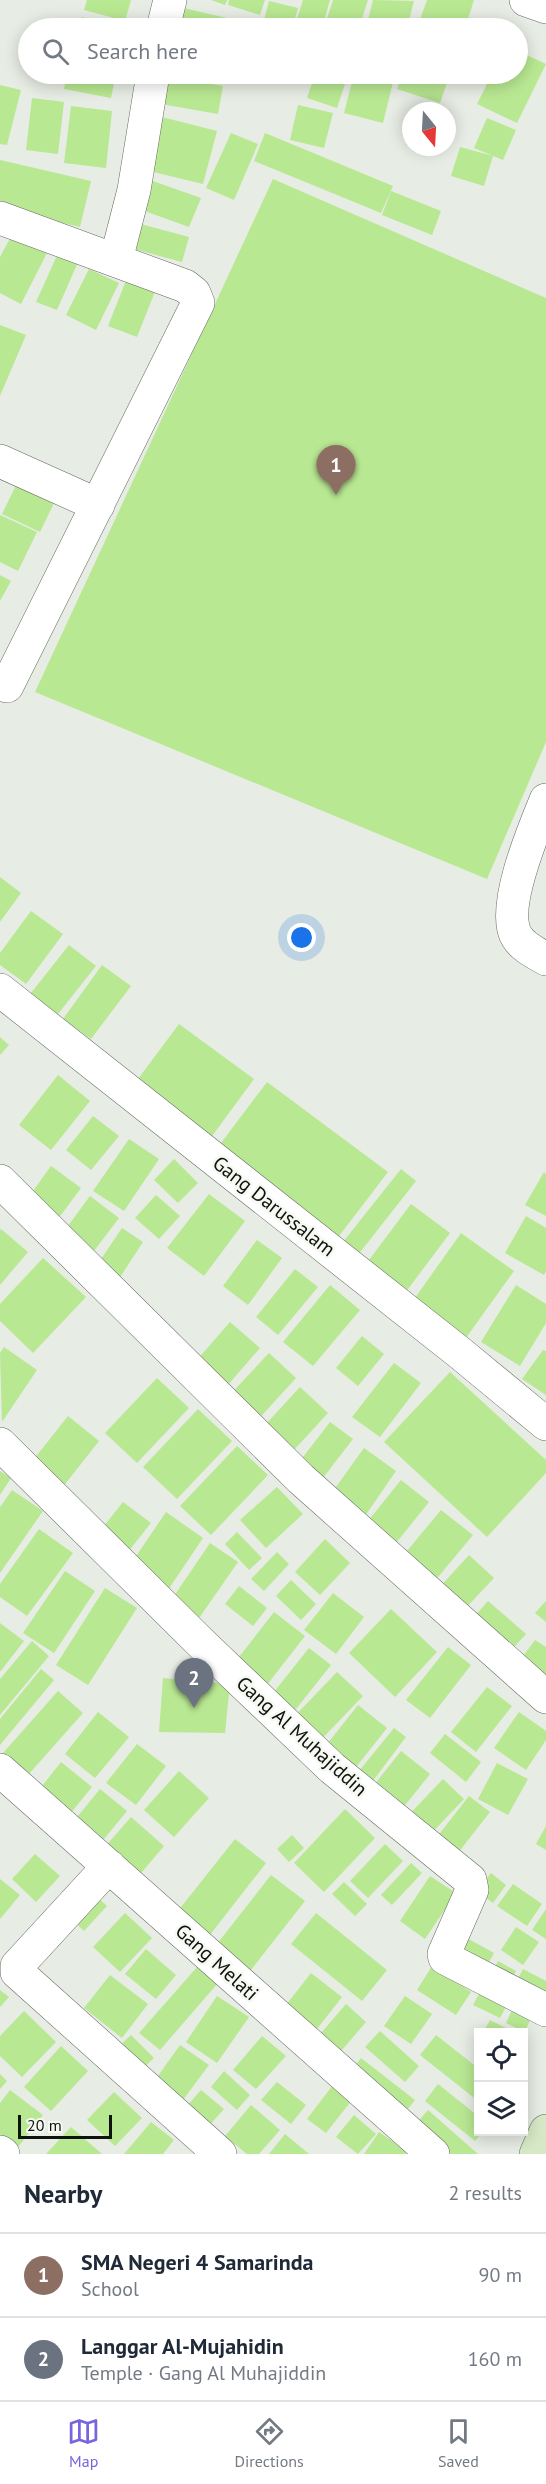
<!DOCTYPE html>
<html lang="en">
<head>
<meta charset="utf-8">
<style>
  :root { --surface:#fff; --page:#f6f6f7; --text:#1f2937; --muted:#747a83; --line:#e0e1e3; --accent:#7a63de }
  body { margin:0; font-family:"PT Sans",sans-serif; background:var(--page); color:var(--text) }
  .controls { position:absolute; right:18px; bottom:18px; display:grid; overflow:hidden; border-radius:0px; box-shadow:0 3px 15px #0003 }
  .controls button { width:54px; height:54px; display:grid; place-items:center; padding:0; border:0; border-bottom:2px solid var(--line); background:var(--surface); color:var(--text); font:30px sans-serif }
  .compass { position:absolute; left:402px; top:102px; width:54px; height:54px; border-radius:50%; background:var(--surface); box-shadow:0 3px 15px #0003; rotate:162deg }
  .scale { position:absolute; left:18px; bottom:15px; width:94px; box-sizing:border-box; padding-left:6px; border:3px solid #10120f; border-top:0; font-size:16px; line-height:21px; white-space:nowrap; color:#10120f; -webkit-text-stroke:4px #f5f9f1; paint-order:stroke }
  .you { position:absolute; left:302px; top:938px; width:21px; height:21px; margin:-15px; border:4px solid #fff; border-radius:50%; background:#1a73e8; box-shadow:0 0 0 9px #1a73e833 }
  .badge { display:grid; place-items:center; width:39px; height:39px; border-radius:50%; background:var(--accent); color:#fff; font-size:20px; font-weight:700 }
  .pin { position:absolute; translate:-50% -50px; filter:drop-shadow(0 2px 3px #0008) }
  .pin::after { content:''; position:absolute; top:32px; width:21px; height:18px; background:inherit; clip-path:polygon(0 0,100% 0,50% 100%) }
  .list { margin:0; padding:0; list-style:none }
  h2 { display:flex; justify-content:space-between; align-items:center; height:78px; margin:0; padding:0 24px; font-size:26px }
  h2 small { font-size:20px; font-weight:400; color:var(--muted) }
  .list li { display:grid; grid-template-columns:39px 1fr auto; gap:18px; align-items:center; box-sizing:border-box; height:84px; padding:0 24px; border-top:2px solid var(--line) }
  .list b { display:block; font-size:22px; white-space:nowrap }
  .list p { margin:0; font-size:20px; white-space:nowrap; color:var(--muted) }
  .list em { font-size:20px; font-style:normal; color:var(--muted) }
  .icon { flex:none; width:33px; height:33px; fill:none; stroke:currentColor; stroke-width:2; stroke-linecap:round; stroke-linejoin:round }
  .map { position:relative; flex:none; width:546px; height:2154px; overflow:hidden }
  .search { position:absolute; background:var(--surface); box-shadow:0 3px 15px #0003; left:18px; right:18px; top:18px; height:66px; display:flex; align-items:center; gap:15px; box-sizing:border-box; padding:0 21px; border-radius:33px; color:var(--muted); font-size:22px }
  .sheet { height:246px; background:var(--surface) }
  nav { display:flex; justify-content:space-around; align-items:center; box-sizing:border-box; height:84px; border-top:2px solid var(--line); background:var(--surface); font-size:16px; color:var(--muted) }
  nav a { display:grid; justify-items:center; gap:3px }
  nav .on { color:var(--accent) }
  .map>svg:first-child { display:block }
  .building { fill:#b9e892 }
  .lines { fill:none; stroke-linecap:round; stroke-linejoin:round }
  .minor-casing { stroke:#646861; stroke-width:34 }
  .tertiary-casing { stroke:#646861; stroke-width:34 }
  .secondary-casing { stroke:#646861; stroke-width:34 }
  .minor { stroke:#fff; stroke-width:33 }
  .tertiary { stroke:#fff; stroke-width:33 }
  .secondary { stroke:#d6e8c6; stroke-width:33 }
  .labels { text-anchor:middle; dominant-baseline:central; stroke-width:5; stroke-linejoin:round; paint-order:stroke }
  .street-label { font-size:20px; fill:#10120f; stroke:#f5f9f1 }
</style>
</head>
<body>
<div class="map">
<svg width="546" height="2154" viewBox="0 0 546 2154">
  <rect width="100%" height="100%" fill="#e7ece4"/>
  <!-- building -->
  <path class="building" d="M87,0H131L125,21L84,10Z
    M211,0H227L225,5Z
    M229,0H265L260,15L228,5Z
    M303,0H330L322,28H294Z
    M333,0H368L359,28H324Z
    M373,0L414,1L407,28H366Z
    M427,0H474L465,28H417Z
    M269,1L298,8L293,26L264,20Z
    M175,6L270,28H170Z
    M82,17L123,28H79Z
    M518,51L546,64L517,123L477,104L492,74H518Z
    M67,74H116L111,98L64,89Z
    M177,74H225L223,84Z
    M280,74H309L307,81L280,75Z
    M315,74H332L347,78L337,108L307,98Z
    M354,74H395L383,123L344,113Z
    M402,74H450L440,103L397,89Z
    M166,76L223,86L218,114L161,104Z
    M0,85L21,90L7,145L0,144Z
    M32,98L64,102L58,154L26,150Z
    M298,105L333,113L324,148L290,140Z
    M71,106L112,111L106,168L64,163Z
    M158,116L217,131L203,184L145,170Z
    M487,118L516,130L503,160L474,148Z
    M231,133L258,144L234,200L206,188Z
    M265,133L393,186L381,213L254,161Z
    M460,147L493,156L484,186L451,176Z
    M0,160L91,181L80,227L0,208Z
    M273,179L546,298V742L487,879L35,692Z
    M150,180L201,198L189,227L139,209Z
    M391,191L441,211L432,235L382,215Z
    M137,223L189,237L182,262L130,248Z
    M14,231L49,249L21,304L0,293V257Z
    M59,251L79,260L57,310L36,302Z
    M89,269L119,283L96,330L66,315Z
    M129,273L158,284L137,337L108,326Z
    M0,325L26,335L0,396Z
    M21,475L59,493L40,532L2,514Z
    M0,515L37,532L18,571L0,562Z
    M0,575L11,581L0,601Z
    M0,877L21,893L0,922Z
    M31,911L63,934L26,984L0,965V953Z
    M69,945L96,966L54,1019L27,998Z
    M102,965L131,986L91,1039L63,1019Z
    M179,1024L254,1079L207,1143L132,1087Z
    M0,1037L9,1045L0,1055Z
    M58,1075L90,1101L51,1150L19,1125Z
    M267,1082L388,1172L336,1240L215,1151Z
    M93,1116L119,1136L91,1170L66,1150Z
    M129,1139L159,1159L124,1211L93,1191Z
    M174,1159L198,1183L178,1203L154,1180Z
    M51,1166L81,1188L55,1223L25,1202Z
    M401,1169L416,1181L354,1260L339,1247Z
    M544,1172L546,1174V1216L525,1205Z
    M209,1194L245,1221L204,1276L167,1248Z
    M156,1195L180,1216L159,1239L135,1218Z
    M90,1196L119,1218L91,1255L62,1234Z
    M411,1204L450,1233L399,1301L360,1272Z
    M526,1216L546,1228V1271L544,1275L505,1253Z
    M122,1228L143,1242L115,1285L93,1271Z
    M1,1229L28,1252L0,1285V1230Z
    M461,1233L514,1271L463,1342L410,1305Z
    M257,1240L282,1258L248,1305L223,1286Z
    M43,1258L86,1297L33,1353L0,1321V1304Z
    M295,1269L318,1287L278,1335L256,1317Z
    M330,1285L360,1310L313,1366L283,1342Z
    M516,1285L546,1304V1323L520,1366L481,1342Z
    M230,1322L260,1348L220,1394L190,1368Z
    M362,1336L384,1354L358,1386L336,1368Z
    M4,1347L37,1370L2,1422L0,1353Z
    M543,1350L546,1351V1395L522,1379Z
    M269,1353L296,1378L253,1425L225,1400Z
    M394,1363L421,1383L380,1437L352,1417Z
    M450,1372L546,1460V1473L487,1537L384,1442Z
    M157,1378L189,1408L137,1463L105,1433Z
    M300,1387L328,1413L293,1451L265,1425Z
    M198,1409L232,1441L177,1499L143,1467Z
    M68,1416L99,1441L62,1488L30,1464Z
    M330,1422L353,1439L316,1487L293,1470Z
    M237,1446L268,1475L211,1535L180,1506Z
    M364,1448L396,1471L365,1516L331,1494Z
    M0,1471L11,1478L0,1495Z
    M401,1480L429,1502L392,1548L364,1526Z
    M277,1487L303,1514L266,1548L240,1520Z
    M12,1490L43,1511L0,1573V1507Z
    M123,1502L151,1523L124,1557L96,1536Z
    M441,1510L473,1535L434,1582L402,1557Z
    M166,1512L203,1538L166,1593L128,1568Z
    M39,1529L73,1553L27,1616L0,1597V1584Z
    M237,1532L262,1558L249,1570L225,1544Z
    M325,1539L350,1563L320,1595L295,1572Z
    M210,1543L238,1562L197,1621L170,1602Z
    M277,1552L289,1564L264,1591L251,1579Z
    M469,1555L494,1578L462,1612L437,1590Z
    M65,1571L95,1591L54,1653L23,1633Z
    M291,1580L316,1604L301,1620L276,1596Z
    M239,1586L267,1608L253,1626L225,1604Z
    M105,1588L137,1608L88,1685L56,1665Z
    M333,1593L364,1617L336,1654L304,1630Z
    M488,1601L526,1634L504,1658L467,1625Z
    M546,1601V1622L535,1613Z
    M391,1609L437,1652L395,1697L349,1653Z
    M274,1612L305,1636L263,1690L232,1666Z
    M0,1623L24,1641L0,1672Z
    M535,1640L546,1647V1689L515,1667Z
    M32,1641L49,1656L0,1715V1679Z
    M448,1647L471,1665L430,1718L406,1700Z
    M309,1648L331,1665L292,1714L270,1697Z
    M41,1669L54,1680L0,1745V1719Z
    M337,1672L363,1696L315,1746L289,1722Z
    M163,1678L230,1684L225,1733L159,1732Z
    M487,1687L512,1706L476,1752L451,1732Z
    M58,1691L83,1713L28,1775L3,1753Z
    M358,1705L387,1728L349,1776L320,1753Z
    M98,1712L129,1737L95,1778L65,1754Z
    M519,1712L546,1731V1740L526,1770L494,1748Z
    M394,1728L406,1737L369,1786L355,1776Z
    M445,1734L481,1762L466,1782L430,1753Z
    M137,1744L166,1766L136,1805L106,1783Z
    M401,1751L430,1774L395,1818L366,1795Z
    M61,1762L92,1787L65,1820L35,1795Z
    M497,1763L528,1779L508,1815L478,1799Z
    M179,1771L209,1798L174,1837L144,1810Z
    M443,1779L464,1799L424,1841L403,1821Z
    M100,1789L127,1811L100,1844L73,1822Z
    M469,1796L490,1812L454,1858L433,1842Z
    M345,1809L375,1838L324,1892L294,1863Z
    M131,1817L164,1846L137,1878L103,1849Z
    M546,1826V1850L536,1844Z
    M292,1835L304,1848L289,1862L277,1849Z
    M235,1839L266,1863L206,1940L174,1916Z
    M385,1844L403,1861L368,1898L350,1881Z
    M35,1854L60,1876L36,1902L12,1879Z
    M411,1863L422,1873L392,1905L381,1895Z
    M491,1873L506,1885L493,1903L477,1891Z
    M271,1875L305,1901L247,1975L213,1949Z
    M430,1876L456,1893L425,1939L400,1921Z
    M0,1879L20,1895L0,1919Z
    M344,1882L367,1904L355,1916L332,1894Z
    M513,1884L542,1904L527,1926L497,1906Z
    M92,1892L107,1906L84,1931L70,1918Z
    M546,1909V1939L532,1930Z
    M125,1913L152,1938L120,1972L93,1947Z
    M316,1913L387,1970L362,2001L291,1944Z
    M516,1927L539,1942L523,1965L501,1950Z
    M465,1937L494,1953L483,1973L454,1957Z
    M146,1949L176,1975L156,1999L125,1974Z
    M498,1961L516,1971L507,1987L490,1977Z
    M198,1966L218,1983L160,2050L139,2033Z
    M432,1966L471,1992L456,2015L417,1990Z
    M523,1969L546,1981V2003L514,1986Z
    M311,1973L342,1997L310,2038L279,2014Z
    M110,1975L148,2004L122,2038L84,2008Z
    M0,1990L9,1997L0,2007Z
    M480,1992L507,2005L500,2018L473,2005Z
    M217,1996L249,2017L217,2063L186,2042Z
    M405,1996L432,2014L411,2044L384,2026Z
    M346,2004L366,2022L336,2057L315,2040Z
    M512,2010L531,2018L525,2032L506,2023Z
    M24,2011L56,2042L22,2077L0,2056V2036Z
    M490,2020L514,2032H483Z
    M380,2031L419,2066L405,2082L365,2047Z
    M131,2035L154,2058L138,2073L116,2049Z
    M436,2035L478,2068V2101L420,2055Z
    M262,2036L286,2056L256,2089L233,2070Z
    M180,2045L209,2065L177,2108L150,2087Z
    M61,2046L88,2071L51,2111L24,2087Z
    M361,2058L415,2100L400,2119L346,2077Z
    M224,2071L250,2095L237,2110L211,2087Z
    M0,2074L7,2081L0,2089Z
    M277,2082L306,2105L291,2124L261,2100Z
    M438,2084L478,2116V2132H483L475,2141L425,2101Z
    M333,2085L352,2100L326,2133L307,2119Z
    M10,2090L43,2115L15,2151L0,2140V2103Z
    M201,2090L224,2109L207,2128L185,2108Z
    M114,2092L142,2118L115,2146L87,2120Z
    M251,2105L280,2130L259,2154H247L225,2136Z
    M428,2110L478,2154H434L409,2132Z
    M354,2115L376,2134L358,2154L336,2137Z
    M151,2122L174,2140L163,2154H124Z
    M71,2127L102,2154H46Z
    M379,2132L411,2154H364Z
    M285,2134L309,2154H269Z"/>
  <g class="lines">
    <defs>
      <path id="minor" d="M163,28L170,0
        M0,218L185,286L194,293L198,303L7,686L0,682
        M116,260L134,190L153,74
        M0,461L98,505
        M546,800C534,829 500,910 517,937C523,947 536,953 546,959
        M0,990L460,1353L546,1424
        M0,1181L301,1479L546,1697
        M0,1444L200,1642L332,1768L470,1880L472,1890L444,1954L445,1958L546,2010
        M0,1770L433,2154
        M109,1866L17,1966V1972L220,2154
        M0,2152L3,2154"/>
      <path id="tertiary" d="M526,0L546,7"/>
      <path id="secondary" d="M536,2154L546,2131"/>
    </defs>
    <!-- minor casing -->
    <use href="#minor" class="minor-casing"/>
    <!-- tertiary casing -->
    <use href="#tertiary" class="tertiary-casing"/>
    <!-- secondary casing -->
    <use href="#secondary" class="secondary-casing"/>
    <!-- minor -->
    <use href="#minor" class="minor"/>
    <!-- tertiary -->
    <use href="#tertiary" class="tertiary"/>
    <!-- secondary -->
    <use href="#secondary" class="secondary"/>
  </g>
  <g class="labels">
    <!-- street labels -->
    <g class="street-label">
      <text transform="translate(274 1206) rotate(38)">Gang Darussalam</text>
      <text transform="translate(302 1736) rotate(42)">Gang Al Muhajiddin</text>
      <text transform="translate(217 1962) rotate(42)">Gang Melati</text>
    </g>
  </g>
</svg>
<div class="controls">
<button><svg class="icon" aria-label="locate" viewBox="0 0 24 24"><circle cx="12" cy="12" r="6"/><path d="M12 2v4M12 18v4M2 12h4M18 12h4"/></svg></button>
<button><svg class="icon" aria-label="layers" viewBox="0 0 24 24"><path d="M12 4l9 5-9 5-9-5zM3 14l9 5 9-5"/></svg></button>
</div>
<svg class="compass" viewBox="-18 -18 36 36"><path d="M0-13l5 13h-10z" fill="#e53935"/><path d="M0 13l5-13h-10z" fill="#747a83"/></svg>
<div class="scale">20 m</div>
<div class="you"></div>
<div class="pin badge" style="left:336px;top:495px;background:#8d6e63">1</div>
<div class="pin badge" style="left:194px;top:1708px;background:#6b7280">2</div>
<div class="search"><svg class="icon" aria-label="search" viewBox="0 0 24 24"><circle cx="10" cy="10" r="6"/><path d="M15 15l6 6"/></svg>Search here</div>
</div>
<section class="sheet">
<h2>Nearby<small>2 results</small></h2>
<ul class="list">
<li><span class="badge" style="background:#8d6e63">1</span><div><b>SMA Negeri 4 Samarinda</b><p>School</p></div><em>90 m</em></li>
<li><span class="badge" style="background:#6b7280">2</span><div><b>Langgar Al-Mujahidin</b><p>Temple · Gang Al Muhajiddin</p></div><em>160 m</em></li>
</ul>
</section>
<nav>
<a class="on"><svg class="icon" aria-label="map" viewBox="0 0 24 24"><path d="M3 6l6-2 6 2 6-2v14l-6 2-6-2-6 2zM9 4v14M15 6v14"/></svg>Map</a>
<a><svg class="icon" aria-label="directions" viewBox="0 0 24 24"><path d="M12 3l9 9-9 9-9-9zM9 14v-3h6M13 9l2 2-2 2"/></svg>Directions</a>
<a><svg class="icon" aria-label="saved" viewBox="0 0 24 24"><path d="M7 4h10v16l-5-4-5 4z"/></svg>Saved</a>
</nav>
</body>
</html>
